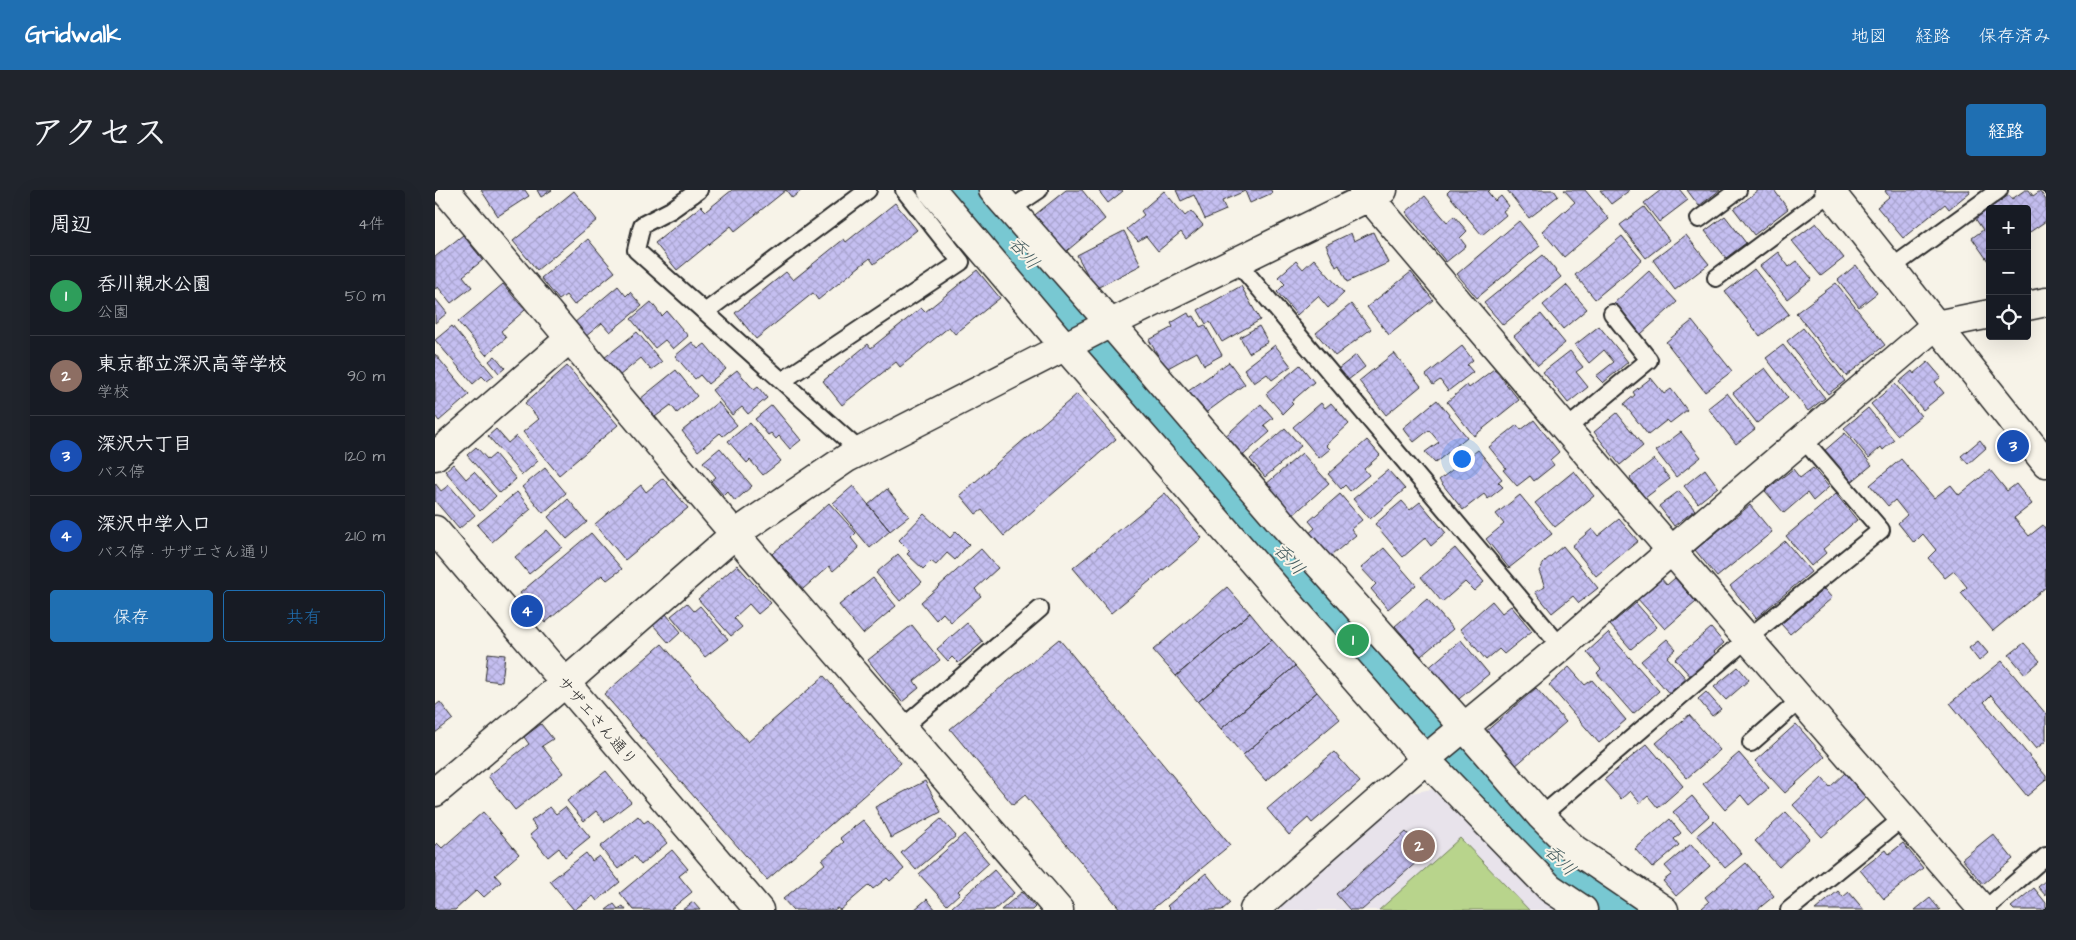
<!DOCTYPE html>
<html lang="ja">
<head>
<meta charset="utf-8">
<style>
  :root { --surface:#171b24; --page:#20242c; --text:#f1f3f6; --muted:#9ea1a6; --line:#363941; --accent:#1f6fb2 }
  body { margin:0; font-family:"Architects Daughter","Klee One",sans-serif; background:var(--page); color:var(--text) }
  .controls { position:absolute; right:15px; top:15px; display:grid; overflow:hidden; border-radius:5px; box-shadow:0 5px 20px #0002 }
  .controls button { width:45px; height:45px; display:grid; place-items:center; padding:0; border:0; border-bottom:1px solid var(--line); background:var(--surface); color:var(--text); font:25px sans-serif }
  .you { position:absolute; left:1026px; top:268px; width:18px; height:18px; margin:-12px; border:4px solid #fff; border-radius:50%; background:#1a73e8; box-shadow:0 0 0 8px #1a73e833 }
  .badge { display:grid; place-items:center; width:32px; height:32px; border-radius:50%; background:var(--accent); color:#fff; font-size:16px; font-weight:700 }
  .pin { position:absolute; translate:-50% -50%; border:2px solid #fff; box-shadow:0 1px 5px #0006 }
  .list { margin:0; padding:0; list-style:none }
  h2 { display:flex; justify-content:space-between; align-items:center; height:65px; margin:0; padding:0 20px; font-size:21px }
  h2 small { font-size:16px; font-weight:400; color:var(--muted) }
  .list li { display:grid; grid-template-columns:32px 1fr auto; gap:15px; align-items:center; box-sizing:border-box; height:80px; padding:0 20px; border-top:1px solid var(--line) }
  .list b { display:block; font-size:19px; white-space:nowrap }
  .list p { margin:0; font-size:16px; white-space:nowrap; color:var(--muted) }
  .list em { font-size:16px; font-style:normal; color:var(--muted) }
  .actions { display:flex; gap:10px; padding:15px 20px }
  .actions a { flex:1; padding:11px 0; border:1px solid var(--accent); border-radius:5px; text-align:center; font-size:18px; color:var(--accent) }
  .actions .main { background:var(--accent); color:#fff }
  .icon { flex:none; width:28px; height:28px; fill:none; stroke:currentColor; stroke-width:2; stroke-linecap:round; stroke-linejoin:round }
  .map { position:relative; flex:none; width:1611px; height:720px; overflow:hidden; border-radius:5px }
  header { display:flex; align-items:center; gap:30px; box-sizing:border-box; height:70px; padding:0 25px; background:var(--accent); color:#fff }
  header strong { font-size:24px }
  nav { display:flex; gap:28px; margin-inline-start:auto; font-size:18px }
  .intro { display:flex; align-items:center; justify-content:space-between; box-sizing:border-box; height:120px; padding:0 30px }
  h1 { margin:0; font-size:35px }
  .button { padding:12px 22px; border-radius:5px; background:var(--accent); color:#fff; font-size:18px; font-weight:700 }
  main { display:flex; gap:30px; padding:0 30px }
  aside { flex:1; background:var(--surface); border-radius:5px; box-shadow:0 5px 20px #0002 }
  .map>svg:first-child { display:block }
  .built { fill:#e8e3eb }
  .grass { fill:url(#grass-tufts); stroke:#72805c }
  .pitch { fill:#b8d48c; stroke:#72805c }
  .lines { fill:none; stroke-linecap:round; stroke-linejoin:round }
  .river { stroke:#78c8d2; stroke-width:52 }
  .building { fill:url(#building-cross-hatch); stroke:#2b2b2b }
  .service-casing { stroke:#2b2b2b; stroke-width:20 }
  .minor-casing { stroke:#2b2b2b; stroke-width:31 }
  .tertiary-casing { stroke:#2b2b2b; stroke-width:31 }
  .service { stroke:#f7f3e8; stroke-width:16 }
  .minor { stroke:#f7f3e8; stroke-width:28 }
  .tertiary { stroke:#f7f3e8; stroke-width:28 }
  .labels { text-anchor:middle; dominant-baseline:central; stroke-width:4; stroke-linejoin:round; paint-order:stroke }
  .street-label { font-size:16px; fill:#2b2b2b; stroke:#f7f3e8 }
  .water-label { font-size:18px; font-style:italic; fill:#425a5d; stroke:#f7f3e8 }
</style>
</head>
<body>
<header>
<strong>Gridwalk</strong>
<nav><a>地図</a><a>経路</a><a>保存済み</a></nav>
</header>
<div class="intro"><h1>アクセス</h1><a class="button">経路</a></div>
<main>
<aside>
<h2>周辺<small>4件</small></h2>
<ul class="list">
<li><span class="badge" style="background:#2e9e5b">1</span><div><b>呑川親水公園</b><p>公園</p></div><em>50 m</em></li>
<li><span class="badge" style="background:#8d6e63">2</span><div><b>東京都立深沢高等学校</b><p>学校</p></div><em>90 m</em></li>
<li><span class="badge" style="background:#1a4fb4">3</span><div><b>深沢六丁目</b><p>バス停</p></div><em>120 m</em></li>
<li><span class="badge" style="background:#1a4fb4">4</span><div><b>深沢中学入口</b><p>バス停 · サザエさん通り</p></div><em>210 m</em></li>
</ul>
<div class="actions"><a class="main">保存</a><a>共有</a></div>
</aside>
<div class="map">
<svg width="1611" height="720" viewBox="0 0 1611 720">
  <defs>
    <pattern id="grass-tufts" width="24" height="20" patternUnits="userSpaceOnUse" patternTransform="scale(1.25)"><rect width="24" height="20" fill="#b8d48c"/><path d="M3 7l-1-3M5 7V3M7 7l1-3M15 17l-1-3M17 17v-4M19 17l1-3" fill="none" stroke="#9eb679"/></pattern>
    <pattern id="building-cross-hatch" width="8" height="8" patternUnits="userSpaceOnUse" patternTransform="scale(1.25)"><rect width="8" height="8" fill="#c5bff1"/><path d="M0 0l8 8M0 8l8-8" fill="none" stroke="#a9a4cf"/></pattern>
  </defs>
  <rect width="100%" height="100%" fill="#f7f3e8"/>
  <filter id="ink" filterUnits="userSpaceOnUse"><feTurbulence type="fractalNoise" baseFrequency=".02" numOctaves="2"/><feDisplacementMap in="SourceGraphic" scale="10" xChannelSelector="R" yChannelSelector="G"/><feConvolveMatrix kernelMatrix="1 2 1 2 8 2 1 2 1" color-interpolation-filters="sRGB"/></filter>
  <g filter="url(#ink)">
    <!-- built -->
    <path class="built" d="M997,599L1106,709L1122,720H839L976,603Z"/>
    <!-- grass -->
    <path class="grass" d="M513,0H548L641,107L619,124Z
      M689,166L1032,562L1138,677L1203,720H1162L1116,689L1010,578L669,181Z"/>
    <!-- pitch -->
    <path class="pitch" d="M1025,648L1094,720H944Z"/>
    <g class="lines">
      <!-- river -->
      <path class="river" d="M535,0L828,339L1133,681L1190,720"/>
    </g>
    <!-- building -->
    <path class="building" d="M46,0H90L94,6L63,26Z
      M102,0H117L106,7Z
      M297,0H367L357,8L351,0L300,41L296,36L242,80L220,53L266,16L271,21Z
      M631,0H647L670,29L627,65L596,28Z
      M663,0H687L688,1L673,13Z
      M741,0H836L837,3L815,13L810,1L787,11L791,20L770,29L759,5L746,11Z
      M1015,0H1055L1053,2L1060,11L1066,6L1074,16L1068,21L1071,25L1047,45L1012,3Z
      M1072,0H1119L1123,6L1094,28Z
      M1129,0H1150L1174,29L1129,67L1107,41L1140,12Z
      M1165,0H1195L1176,14Z
      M1226,0H1245L1253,10L1224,32L1209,13Z
      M1252,0H1285L1264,16Z
      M1324,0H1339L1353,19L1319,45L1299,19Z
      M1451,0H1534L1535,2L1514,19L1510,14L1468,48L1442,17L1454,7L1450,1Z
      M1590,0H1594L1598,6L1605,1L1611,10V31L1592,44V19H1555L1553,71L1537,48L1548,40L1540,28L1574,5L1577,9Z
      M139,1L162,30L102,80L78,51Z
      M729,1L750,26L756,21L768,35L751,49L746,42L723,61L711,46L703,51L692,39L709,25L706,21Z
      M990,6L1012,32L1019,26L1032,41L1025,48L1031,56L1011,72L971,22Z
      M460,13L482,40L439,74L435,68L383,110L378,103L321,149L300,123L351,82L358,90L409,49L411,52Z
      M1209,17L1234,50L1211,68L1185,35Z
      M1290,26L1311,53L1291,68L1270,41Z
      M1084,31L1105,56L1042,108L1022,84Z
      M1381,33L1409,68L1386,86L1357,51Z
      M689,41L706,75L660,99L642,65Z
      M938,42L953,73L912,92L904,75L901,77L891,55L916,43L919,51Z
      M28,45L48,70L28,86L37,97L16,113L3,97L0,99V67Z
      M1251,45L1274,74L1240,100L1218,70Z
      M1187,46L1207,70L1160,109L1140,85Z
      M153,49L180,82L139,115L131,105L124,110L106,88Z
      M1343,62L1354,77L1362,71L1377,89L1352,109L1325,76Z
      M1108,65L1126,87L1068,135L1049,113Z
      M879,69L909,103L893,118L883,106L862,125L842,102L850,94L843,87L861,71L868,79Z
      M1421,75L1442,103L1424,117L1403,90Z
      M1319,79L1354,124L1325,146L1290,102Z
      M542,80L565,108L520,144L514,137L465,177L461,172L407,215L388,191L433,154L436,158L486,118L490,122Z
      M1214,81L1242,112L1206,144L1178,114Z
      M976,82L998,110L954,145L932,117Z
      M1401,93L1450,155L1411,186L1361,123Z
      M68,94L90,120L66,141L71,148L51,165L23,132Z
      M1131,95L1152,119L1128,139L1108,115Z
      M183,96L191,106L195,102L207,116L175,142L167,133L150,147L139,133Z
      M806,96L825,130L787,152L775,132L771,134L763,120Z
      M0,108L12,123L0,133Z
      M216,112L227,126L232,121L253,146L238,159L230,150L220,158L196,129Z
      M916,114L936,139L900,166L881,143Z
      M753,123L755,127L759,126L765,137L770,135L787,165L769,175L762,162L731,179L714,150L738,137L736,133Z
      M1106,124L1130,153L1103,175L1079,146Z
      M1257,131L1297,181L1270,202L1231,152Z
      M17,136L59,186L52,191L47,186L38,194L0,150Z
      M824,136L833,152L814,163L805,147Z
      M1164,136L1193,172L1168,193L1161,186L1179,172L1169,160L1154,173L1140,155Z
      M1368,138L1410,191L1393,204L1352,151Z
      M202,142L227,172L216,180L206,168L184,186L169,168Z
      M257,152L263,159L270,154L291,179L273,194L265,185L260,189L240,166Z
      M840,155L856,176L837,190L832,184L819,193L809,179Z
      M1348,155L1390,208L1373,221L1331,168Z
      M1027,156L1038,170L1032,175L1038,182L1013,201L1005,190L998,195L991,185Z
      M1135,161L1148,177L1141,182L1153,197L1133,213L1108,182Z
      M959,163L986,196L951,225L924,191Z
      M0,164L34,205L4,231L0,226Z
      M921,165L930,177L913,190L903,179Z
      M60,166L70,178L64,183L54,171Z
      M794,172L810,194L769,224L752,202Z
      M1493,172L1506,187L1500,192L1509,203L1488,220L1464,192L1477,181L1479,184Z
      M865,175L879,192L856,212L858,214L848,224L831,204Z
      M132,176L183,235L124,285L88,242L104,229L90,213Z
      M1330,178L1353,208L1322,233L1298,203Z
      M1059,179L1084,210L1039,246L1012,212L1032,195L1034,198Z
      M241,180L262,206L242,223L236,215L220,227L205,209Z
      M302,180L319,200L323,197L332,208L313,224L307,217L297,225L277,200Z
      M1216,188L1229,204L1236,199L1252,220L1235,233L1232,230L1213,245L1189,214L1200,205L1198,202Z
      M1460,194L1486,226L1462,245L1436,214Z
      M1292,203L1320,239L1301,254L1273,218Z
      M642,204L681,249L569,346L547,320L541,324L525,305Z
      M1002,210L1032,247L1000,273L990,262L1004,252L994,240L979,252L968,238Z
      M283,212L302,235L288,246L285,243L263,261L247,241Z
      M886,213L890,218L896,213L914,234L891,255L895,259L884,268L858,237Z
      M826,214L838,228L829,235L835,242L804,269L787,249Z
      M337,215L366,250L355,259L344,246L341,249L336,243L333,245L320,229Z
      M1433,218L1459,250L1448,260L1446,257L1434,268L1409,238Z
      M1182,223L1208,256L1185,275L1159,242Z
      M1099,230L1124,262L1115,270L1119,275L1099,291L1095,286L1082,296L1068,280L1071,278L1054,257L1082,235L1086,240Z
      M315,233L346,271L328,285L315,270L312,273L293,251Z
      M850,238L866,256L830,287L815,269Z
      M61,239L73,253L81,246L103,271L87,285L53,246Z
      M1246,242L1266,267L1241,287L1221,261Z
      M1410,243L1437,275L1414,294L1388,262Z
      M932,250L945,265L929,279L934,285L915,301L910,295L906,299L893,284Z
      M1545,250L1551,258L1533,274L1526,266Z
      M41,257L53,270L60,264L81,289L65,303L32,265Z
      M285,258L317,296L300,311L292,301L288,305L276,291L281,287L268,272Z
      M1043,260L1067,289L1063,292L1068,297L1053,309L1049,304L1028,320L1004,290Z
      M867,263L894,293L857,326L830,295Z
      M1219,269L1235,289L1210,308L1195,288Z
      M1466,269L1499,308L1516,295L1524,305L1555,280L1572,301L1581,294L1597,314L1579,328L1594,346L1608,335L1611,340V397L1558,441L1526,403L1532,397L1519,381L1510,388L1493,368L1501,360L1488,344L1479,353L1463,333L1472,325L1460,310L1453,316L1435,295Z
      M18,274L31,289L39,282L61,306L45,321L10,281Z
      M110,278L131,303L108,323L87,297Z
      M1378,278L1394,297L1378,311L1372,303L1349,323L1330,301L1358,279L1365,288Z
      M1270,279L1283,297L1263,313L1249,296Z
      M953,280L970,299L935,329L918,309Z
      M1139,281L1159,306L1120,337L1100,313Z
      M228,288L253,318L190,370L160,334L206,295L211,302Z
      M0,293L6,301L14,295L40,325L24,339L0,311Z
      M418,296L455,341L435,358L398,313Z
      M452,299L474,326L455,341L433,315Z
      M1244,301L1260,320L1239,336L1224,316Z
      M82,302L96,319L57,352L42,335Z
      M730,303L767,348L676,423L638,378Z
      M905,304L927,330L916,339L921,345L891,370L871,346L880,338L874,331Z
      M1401,304L1422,330L1388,359L1391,363L1376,376L1351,346Z
      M1085,305L1117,344L1074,378L1051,349L1069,334L1061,324Z
      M133,309L152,332L132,349L113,327Z
      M967,311L975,320L985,312L1011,343L996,356L990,348L968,367L940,334Z
      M394,313L421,343L416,348L424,358L398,381L394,376L368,399L337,364Z
      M1315,315L1337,342L1282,387L1260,360Z
      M489,324L515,348L521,341L534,354L520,370L512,363L501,375L496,371L488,379L472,364L475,361L464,350Z
      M1184,329L1203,351L1161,386L1137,356L1157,339L1163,346Z
      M112,340L127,357L94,384L80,367Z
      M156,343L187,379L172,390L167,385L110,433L85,403Z
      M1350,351L1376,382L1321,428L1295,396Z
      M1128,356L1163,398L1144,413L1138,406L1117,423L1100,402L1110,397L1104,381L1110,371Z
      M949,358L981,395L953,419L936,399L941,394L926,378Z
      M1020,358L1049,392L1039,401L1030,392L1007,412L986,387Z
      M546,359L563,378L540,399L546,406L516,432L508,423L501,430L486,412Z
      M463,364L487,392L465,411L441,383Z
      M302,375L336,413L323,424L314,414L299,428L307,437L296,446L263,409Z
      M1225,387L1232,395L1240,388L1261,412L1230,439L1201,407Z
      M438,388L461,416L428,444L404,415Z
      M792,397L815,423L741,486L718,460Z
      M1389,399L1397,408L1355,444L1346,434Z
      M992,409L1018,439L986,466L960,436Z
      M1057,411L1067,423L1076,416L1097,441L1069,464L1064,459L1051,470L1025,439Z
      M252,413L259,421L265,416L293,449L270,467L236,426Z
      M1201,413L1222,437L1196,459L1175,435Z
      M815,423L837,450L763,512L741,486Z
      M231,424L246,442L234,453L218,435Z
      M532,433L548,452L523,473L517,467L513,471L502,459Z
      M477,435L505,470L479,491L484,498L467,512L433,470Z
      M1276,438L1289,453L1279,462L1284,467L1258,489L1240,469Z
      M1173,443L1224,501L1198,524L1162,483L1166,479L1152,462Z
      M624,449L795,655L716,720H686L590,605L578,615L515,539Z
      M1232,449L1241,459L1232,467L1254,492L1237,507L1206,471Z
      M837,450L860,476L786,539L763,512Z
      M1026,450L1054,484L1019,513L991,480Z
      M1543,451L1553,463L1544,471L1534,458Z
      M1589,453L1605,471L1590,484L1574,465Z
      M227,454L313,552L389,486L466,573L332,690L169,504Z
      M53,463L70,465L67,492L50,490Z
      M1567,471L1611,524V551L1601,559L1556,505L1549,512L1611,586V590L1592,606L1515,513Z
      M860,476L882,502L808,565L786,539Z
      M1134,477L1150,495L1157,490L1191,530L1164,553L1114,495Z
      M1303,477L1314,490L1291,510L1279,497Z
      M1101,498L1131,532L1079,577L1049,543Z
      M882,502L905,529L831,591L808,565Z
      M1271,502L1286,519L1277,526L1263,509Z
      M5,512L18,529L0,543V516Z
      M1254,525L1285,560L1252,588L1221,553Z
      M106,534L118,549L107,556L128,583L80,620L53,586L94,554L89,547Z
      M1361,534L1390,567L1350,603L1320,571Z
      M1212,554L1248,596L1223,618L1213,606L1205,613L1195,601L1186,609L1169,590Z
      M899,562L925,592L877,633L873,628L854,645L832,619Z
      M1304,563L1334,598L1314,615L1306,605L1290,620L1268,594Z
      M171,581L196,612L170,632L161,621L149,631L132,611Z
      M1411,582L1433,606L1387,647L1358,615L1387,588L1395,597Z
      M490,591L506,622L456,648L440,617Z
      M1257,606L1274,626L1256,642L1238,622Z
      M115,617L121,624L130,617L155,647L130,667L124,658L113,667L95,645L102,639L96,631Z
      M48,622L84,664L60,685L66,692L49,707L42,700L20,720H0V655L2,653L7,658Z
      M1351,622L1375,648L1344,677L1320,651Z
      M203,626L209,633L213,630L232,653L206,675L199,666L183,679L165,657Z
      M506,629L521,646L481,680L466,663Z
      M1235,629L1246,643L1239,649L1244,655L1217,678L1200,659Z
      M428,630L469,679L455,691L452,688L438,699L434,695L405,720L402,718L399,720H358L348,709L390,674L387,670L409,652L405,648Z
      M1279,631L1307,664L1290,678L1262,645Z
      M971,642L991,664L927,720H915L901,704Z
      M529,644L554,673L523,701L525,703L512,715L484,684Z
      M1558,644L1578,669L1548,694L1527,669Z
      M1468,653L1488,678L1449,709L1425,680L1451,660L1454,664Z
      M1256,654L1275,676L1241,706L1228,691L1237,684L1230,676Z
      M237,660L253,679L244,686L257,702L235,720H199L185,703Z
      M151,663L157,671L164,666L185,692L162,711L158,706L139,720L115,691Z
      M1311,673L1339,706L1322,720H1269L1267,718L1274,712L1270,707Z
      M559,680L579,703L559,720H520L517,717Z
      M771,683L795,713L787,720H736L732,716Z
      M1611,690V706L1603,697Z
      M1599,698L1611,713V720H1579L1576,717Z
      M1403,701L1408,707L1414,702L1429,720H1380Z
      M587,702L600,717L597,720H566Z
      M1495,708L1505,720H1480Z
      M492,709L501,720H479Z
      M258,712L265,720H247Z
      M179,714L183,719L188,716L191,720H171Z"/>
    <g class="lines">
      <defs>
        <path id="service" d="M264,0L236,20L207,35L201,60L425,261
          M574,20L604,0
          M1264,29L1303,0
          M802,72L1126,457
          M1456,78L1564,0
          M1281,88L1396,2
          M270,122L433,0
          M347,191L526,72L469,0
          M1131,239L1214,170L1177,123
          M467,538L605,419
          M1316,553L1365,510
          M1106,626L1312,449L1446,340L1368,249
          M1354,720L1468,628
          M1549,720L1611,666"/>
        <path id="minor" d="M10,0L285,327L624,720
          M497,0L631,158L991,570L1115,698L1148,720
          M558,0L676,134L845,331L1029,537L1106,626L1139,659L1229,720
          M928,0L1131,239L1548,720
          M1592,116L1611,112
          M0,266L134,149
          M0,340L324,720
          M0,602L130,493L300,344L412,268L668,137L948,0
          M819,720L999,562L1126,457L1237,360L1501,135L1555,124"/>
        <path id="tertiary" d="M1394,0L1611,273"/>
      </defs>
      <!-- service casing -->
      <use href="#service" class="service-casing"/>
      <!-- minor casing -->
      <use href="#minor" class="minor-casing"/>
      <!-- tertiary casing -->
      <use href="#tertiary" class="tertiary-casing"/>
      <!-- service -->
      <use href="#service" class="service"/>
      <!-- minor -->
      <use href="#minor" class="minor"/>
      <!-- tertiary -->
      <use href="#tertiary" class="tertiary"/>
    </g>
  </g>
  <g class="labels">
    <!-- street labels -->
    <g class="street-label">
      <text transform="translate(162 531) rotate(49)">サザエさん通り</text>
    </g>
    <!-- water labels -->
    <g class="water-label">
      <text transform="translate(589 63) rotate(49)">呑川</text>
      <text transform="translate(854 369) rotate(48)">呑川</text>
      <text transform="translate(1125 670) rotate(45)">呑川</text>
    </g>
  </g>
</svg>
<div class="controls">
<button>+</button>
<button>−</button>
<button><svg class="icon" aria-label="locate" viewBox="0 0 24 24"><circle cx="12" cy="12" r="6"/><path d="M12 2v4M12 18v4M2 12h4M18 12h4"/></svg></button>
</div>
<div class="you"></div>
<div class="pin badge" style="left:918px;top:450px;background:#2e9e5b">1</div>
<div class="pin badge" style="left:984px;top:656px;background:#8d6e63">2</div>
<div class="pin badge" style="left:1578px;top:256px;background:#1a4fb4">3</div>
<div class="pin badge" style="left:92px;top:421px;background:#1a4fb4">4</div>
</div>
</main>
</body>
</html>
